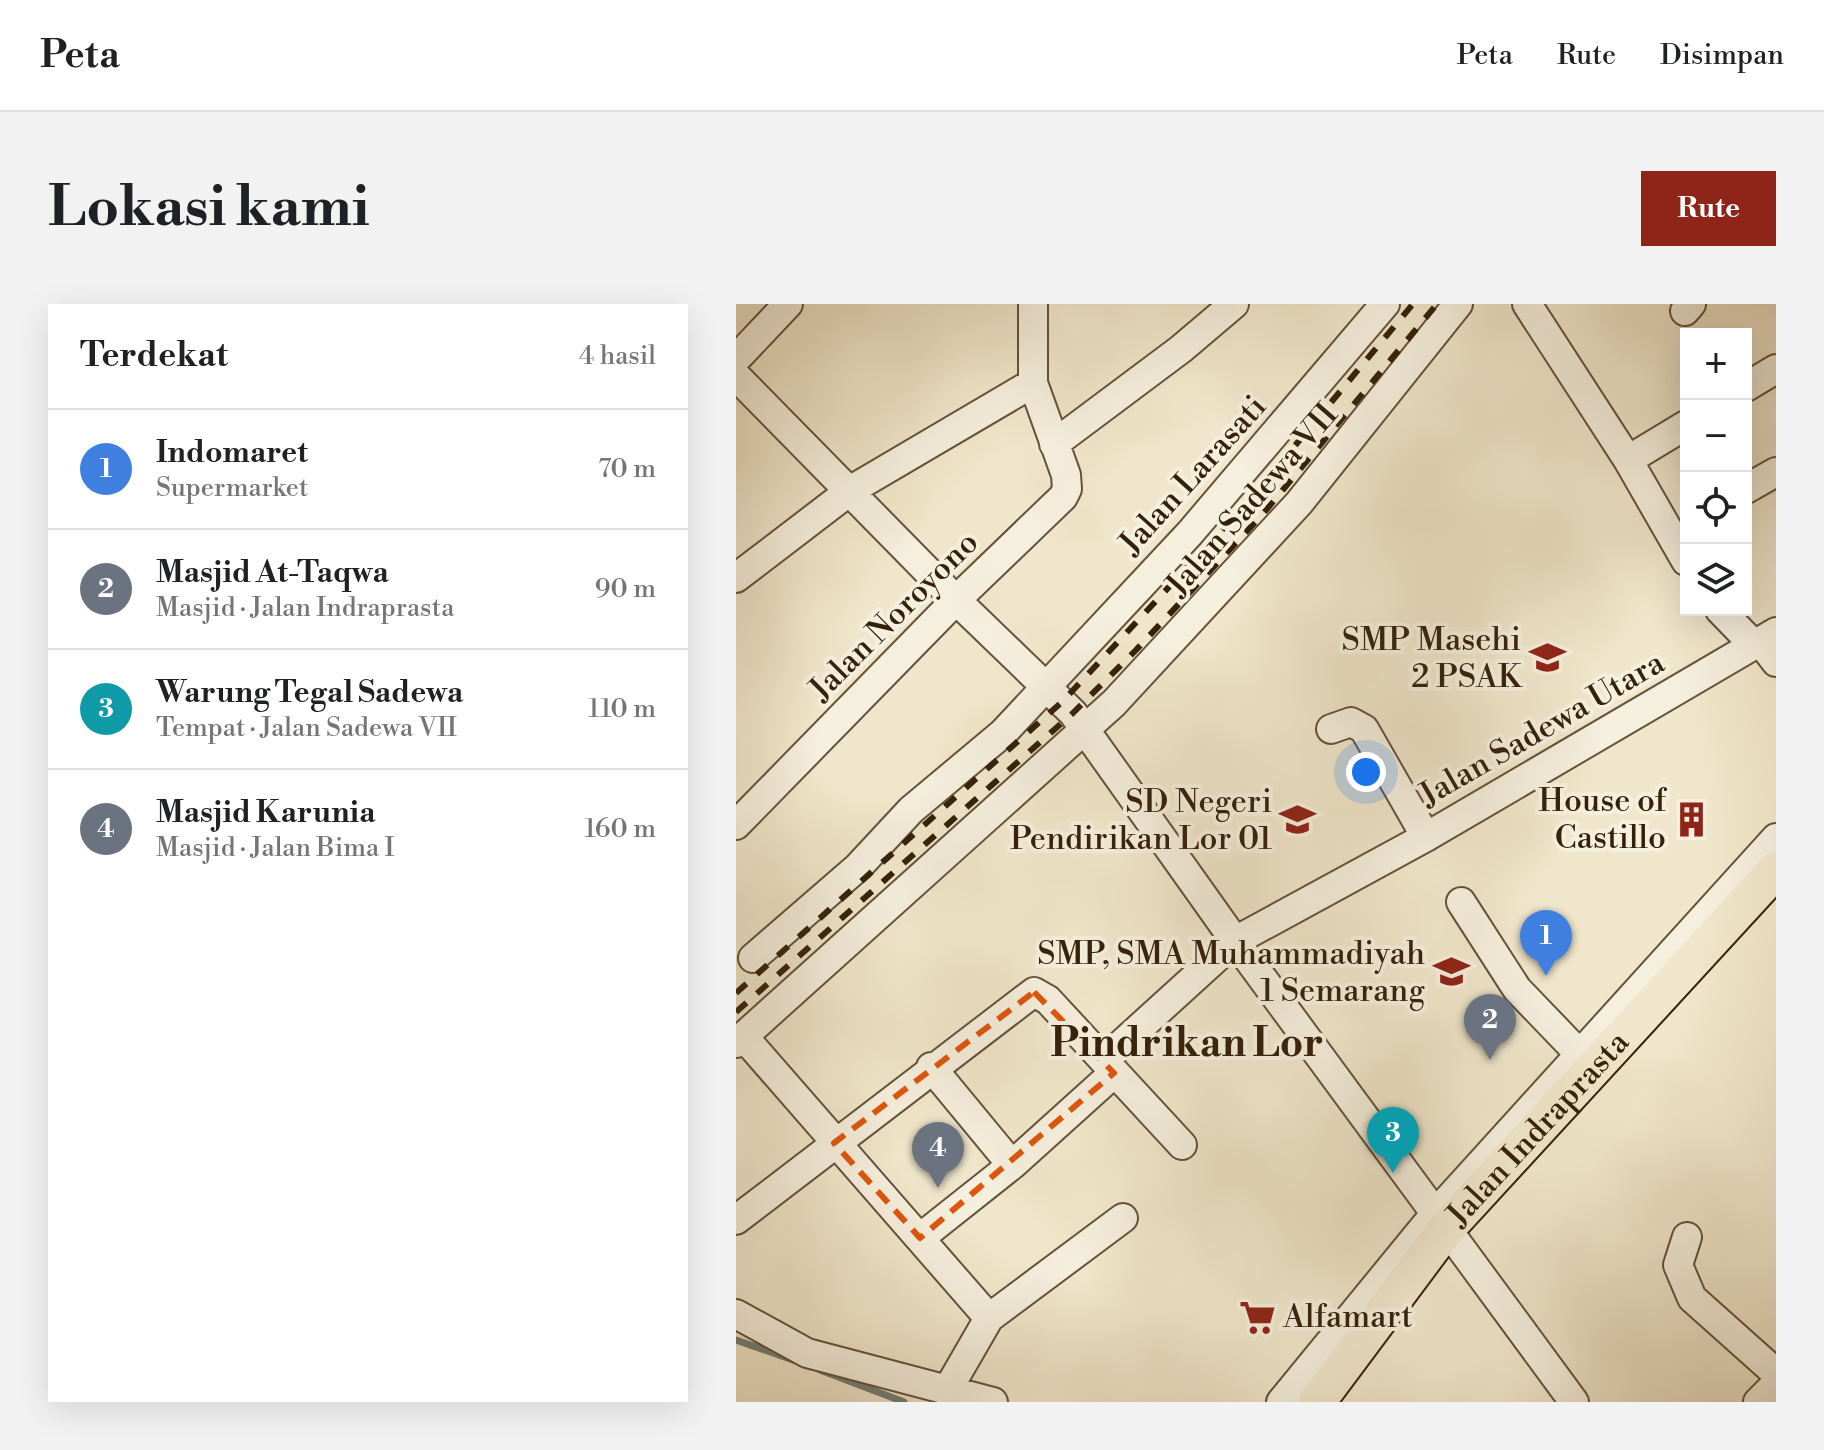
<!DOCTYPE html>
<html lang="id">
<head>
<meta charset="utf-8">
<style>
  :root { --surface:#fff; --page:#f2f2f2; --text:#202124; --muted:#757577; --line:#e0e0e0; --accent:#8f2418 }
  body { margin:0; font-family:"Libre Bodoni",serif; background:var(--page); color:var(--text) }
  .controls { position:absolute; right:24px; top:24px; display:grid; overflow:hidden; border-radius:0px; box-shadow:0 8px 32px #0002 }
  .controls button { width:72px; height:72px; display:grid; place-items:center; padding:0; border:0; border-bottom:2px solid var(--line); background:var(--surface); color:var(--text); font:40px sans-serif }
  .you { position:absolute; left:630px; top:468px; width:28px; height:28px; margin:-20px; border:6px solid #fff; border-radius:50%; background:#1a73e8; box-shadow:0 0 0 12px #1a73e833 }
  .badge { display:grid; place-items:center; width:52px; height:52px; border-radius:50%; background:var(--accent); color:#fff; font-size:26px; font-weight:700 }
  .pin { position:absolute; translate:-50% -66px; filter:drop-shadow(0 2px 4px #0008) }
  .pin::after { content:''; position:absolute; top:42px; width:28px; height:24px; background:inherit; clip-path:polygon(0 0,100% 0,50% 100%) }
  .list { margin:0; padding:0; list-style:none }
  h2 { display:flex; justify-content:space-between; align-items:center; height:104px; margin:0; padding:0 32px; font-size:34px }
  h2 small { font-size:26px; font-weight:400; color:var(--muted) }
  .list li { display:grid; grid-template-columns:52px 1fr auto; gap:24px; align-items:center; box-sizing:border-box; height:120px; padding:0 32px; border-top:2px solid var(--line) }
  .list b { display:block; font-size:30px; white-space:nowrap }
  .list p { margin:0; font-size:26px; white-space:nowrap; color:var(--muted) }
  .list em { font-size:26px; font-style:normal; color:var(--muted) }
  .icon { flex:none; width:44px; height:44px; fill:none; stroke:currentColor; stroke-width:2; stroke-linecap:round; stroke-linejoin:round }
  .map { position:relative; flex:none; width:1040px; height:1098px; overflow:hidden; border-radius:0px }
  header { display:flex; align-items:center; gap:48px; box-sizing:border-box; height:112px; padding:0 40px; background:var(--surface); border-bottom:2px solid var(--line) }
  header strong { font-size:38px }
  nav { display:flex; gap:44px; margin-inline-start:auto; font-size:28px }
  .intro { display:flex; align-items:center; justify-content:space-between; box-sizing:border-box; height:192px; padding:0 48px }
  h1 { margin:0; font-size:56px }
  .button { padding:20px 36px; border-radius:0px; background:var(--accent); color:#fff; font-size:28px; font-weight:700 }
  main { display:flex; gap:48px; padding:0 48px }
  aside { flex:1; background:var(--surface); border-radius:0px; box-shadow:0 8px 32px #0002 }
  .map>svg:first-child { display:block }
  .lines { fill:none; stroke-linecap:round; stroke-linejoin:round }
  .stream { stroke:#727f74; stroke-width:7 }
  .minor-casing { stroke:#64523a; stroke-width:32 }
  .major-casing { stroke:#35210a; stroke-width:40 }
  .minor { stroke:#f5efdd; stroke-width:28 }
  .major { stroke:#f0e6cb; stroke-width:36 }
  .rail { stroke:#35210a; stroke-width:6; stroke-dasharray:14 14; stroke-linecap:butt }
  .marked { fill:none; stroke:#df560c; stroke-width:6; stroke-dasharray:16 10; stroke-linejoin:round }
  .labels { text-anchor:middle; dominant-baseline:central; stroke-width:8; stroke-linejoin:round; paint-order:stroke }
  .street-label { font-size:32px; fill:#35210a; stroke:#f5efdd }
  .poi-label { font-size:32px; fill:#35210a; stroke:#f5efdd; text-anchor:end }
  .district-label { font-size:40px; font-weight:bold; fill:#35210a; stroke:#f5efdd }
</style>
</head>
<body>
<header>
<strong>Peta</strong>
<nav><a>Peta</a><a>Rute</a><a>Disimpan</a></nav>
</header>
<div class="intro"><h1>Lokasi kami</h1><a class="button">Rute</a></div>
<main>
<aside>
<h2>Terdekat<small>4 hasil</small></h2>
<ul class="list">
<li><span class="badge" style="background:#3f7fe0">1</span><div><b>Indomaret</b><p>Supermarket</p></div><em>70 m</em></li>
<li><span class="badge" style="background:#6b7280">2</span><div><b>Masjid At-Taqwa</b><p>Masjid · Jalan Indraprasta</p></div><em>90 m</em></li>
<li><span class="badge" style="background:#0f9aa8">3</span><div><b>Warung Tegal Sadewa</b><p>Tempat · Jalan Sadewa VII</p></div><em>110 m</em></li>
<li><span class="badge" style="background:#6b7280">4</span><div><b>Masjid Karunia</b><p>Masjid · Jalan Bima I</p></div><em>160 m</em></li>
</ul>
</aside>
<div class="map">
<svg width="1040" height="1098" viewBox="0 0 1040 1098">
  <rect width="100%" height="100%" fill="#f0e6cb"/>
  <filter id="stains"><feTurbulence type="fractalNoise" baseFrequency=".0025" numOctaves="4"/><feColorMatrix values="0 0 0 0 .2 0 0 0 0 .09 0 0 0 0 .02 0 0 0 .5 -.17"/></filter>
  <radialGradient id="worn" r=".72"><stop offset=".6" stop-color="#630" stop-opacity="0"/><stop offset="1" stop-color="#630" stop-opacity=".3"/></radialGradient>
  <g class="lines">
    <!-- stream -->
    <path class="stream" d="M0,1036L57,1056
      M84,1066L168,1098"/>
    <defs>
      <path id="minor" d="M791,0L892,156L950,257
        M949,7L955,0
        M0,55L52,0
        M0,72L220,296L337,409L499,637L838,1098
        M1010,83L1040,65
        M318,140L445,45L498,0
        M892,156L950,121
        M1010,185L1040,168
        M0,274L115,186L297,79
        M984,306L1017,340
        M1024,337L1040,358
        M595,425L615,418L628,425L690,533
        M0,521L220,296L327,193L331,185L330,171L297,79V0
        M725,598L781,685L856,763
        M17,654L122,563L175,506L267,429L454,229L649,0
        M7,732L253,1014L212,1085
        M0,739L378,399L563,199L722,0
        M368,756L499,637L690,533L1040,328
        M195,763L276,861
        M0,916L298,688L312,696L446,841
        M951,933L942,961L956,994L1040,1069
        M184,934L276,861L378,769
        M0,1010L71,1049L257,1098
        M253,1014L387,914
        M545,1098L699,910L1040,534
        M1022,1098L1040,1080"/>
      <g id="major">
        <path id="s1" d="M581,1098L710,925L1040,566"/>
      </g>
    </defs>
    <!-- minor casing -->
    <use href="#minor" class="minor-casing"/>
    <!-- major casing -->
    <use href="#major" class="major-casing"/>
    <!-- minor -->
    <use href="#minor" class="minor"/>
    <!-- major -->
    <use href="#major" class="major"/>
    <!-- rail -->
    <path class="rail" d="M0,689L326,398L512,198L677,0
      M0,708L337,409L400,346L526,211L701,0"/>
  </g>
  <!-- marked area -->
  <path class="marked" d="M298,688L378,769L184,934L98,839Z"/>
  <!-- icons -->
  <defs>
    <symbol id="school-bare" viewBox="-9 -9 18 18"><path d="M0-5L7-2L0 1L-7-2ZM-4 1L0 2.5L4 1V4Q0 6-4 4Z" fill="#8f2418" stroke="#f5efdd" stroke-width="2.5" paint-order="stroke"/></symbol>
    <symbol id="building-bare" viewBox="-9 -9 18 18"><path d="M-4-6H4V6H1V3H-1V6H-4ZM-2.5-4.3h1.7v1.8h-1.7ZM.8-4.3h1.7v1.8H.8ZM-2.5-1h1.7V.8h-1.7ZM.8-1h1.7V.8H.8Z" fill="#8f2418" stroke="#f5efdd" stroke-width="2.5" paint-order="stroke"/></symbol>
    <symbol id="supermarket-bare" viewBox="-9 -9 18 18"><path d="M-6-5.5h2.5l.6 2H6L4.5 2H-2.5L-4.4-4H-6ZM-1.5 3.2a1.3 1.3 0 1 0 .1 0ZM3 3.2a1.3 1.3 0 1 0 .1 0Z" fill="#8f2418" stroke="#f5efdd" stroke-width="2.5" paint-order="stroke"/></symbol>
  </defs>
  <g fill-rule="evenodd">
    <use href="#school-bare" x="786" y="328" width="51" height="51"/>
    <use href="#building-bare" x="930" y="490" width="51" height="51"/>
    <use href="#school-bare" x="536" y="490" width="51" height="51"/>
    <use href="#school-bare" x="690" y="642" width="51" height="51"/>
    <use href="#supermarket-bare" x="496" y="988" width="51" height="51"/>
  </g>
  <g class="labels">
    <!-- street labels -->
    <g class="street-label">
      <text transform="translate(457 171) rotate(-48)">Jalan Larasati</text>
      <text transform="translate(516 196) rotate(-49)">Jalan Sadewa VII</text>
      <text transform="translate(158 312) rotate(-45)">Jalan Noroyono</text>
      <text transform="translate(806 425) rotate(-30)">Jalan Sadewa Utara</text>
      <text stroke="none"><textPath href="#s1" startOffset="352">Jalan Indraprasta</textPath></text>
    </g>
    <!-- poi labels -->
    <g class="poi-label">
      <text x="785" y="336">SMP Masehi<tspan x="785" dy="37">2 PSAK</tspan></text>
      <text x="930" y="497">House of<tspan x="930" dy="37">Castillo</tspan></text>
      <text x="536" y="498">SD Negeri<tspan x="536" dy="37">Pendirikan Lor 01</tspan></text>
      <text x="689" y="650">SMP, SMA Muhammadiyah<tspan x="689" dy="37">1 Semarang</tspan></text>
      <text x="547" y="1013" text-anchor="start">Alfamart</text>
    </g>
    <!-- district labels -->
    <g class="district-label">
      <text x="451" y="740">Pindrikan Lor</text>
    </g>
  </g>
  <rect width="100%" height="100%" filter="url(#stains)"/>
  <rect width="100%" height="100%" fill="url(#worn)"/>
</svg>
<div class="controls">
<button>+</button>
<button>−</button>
<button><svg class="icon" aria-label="locate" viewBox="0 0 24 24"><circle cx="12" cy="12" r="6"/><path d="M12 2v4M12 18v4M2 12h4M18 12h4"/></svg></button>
<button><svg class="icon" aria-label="layers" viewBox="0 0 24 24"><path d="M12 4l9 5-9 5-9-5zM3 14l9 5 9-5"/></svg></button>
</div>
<div class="you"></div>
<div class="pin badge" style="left:810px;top:672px;background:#3f7fe0">1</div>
<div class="pin badge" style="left:754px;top:756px;background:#6b7280">2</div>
<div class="pin badge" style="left:657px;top:869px;background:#0f9aa8">3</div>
<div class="pin badge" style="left:202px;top:884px;background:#6b7280">4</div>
</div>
</main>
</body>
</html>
